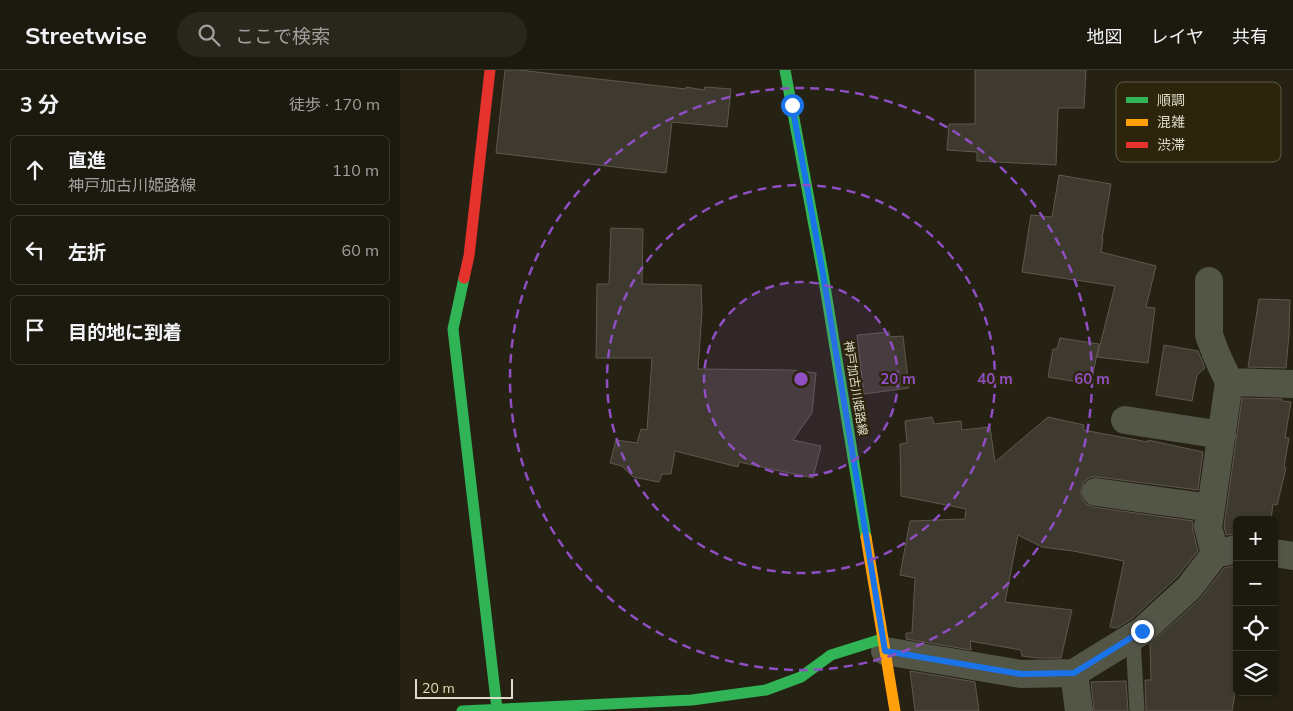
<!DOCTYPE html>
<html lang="ja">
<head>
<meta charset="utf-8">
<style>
  :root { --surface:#1c190e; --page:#29261c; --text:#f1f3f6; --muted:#a0a09e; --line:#3a382e }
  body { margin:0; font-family:Mulish,"Noto Sans JP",sans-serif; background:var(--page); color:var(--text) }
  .controls { position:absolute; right:15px; bottom:15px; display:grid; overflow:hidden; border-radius:8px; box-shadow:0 1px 4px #0004 }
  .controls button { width:45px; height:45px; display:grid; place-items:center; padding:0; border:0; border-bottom:1px solid var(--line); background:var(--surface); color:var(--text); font:25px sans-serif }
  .scale { position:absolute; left:15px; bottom:12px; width:98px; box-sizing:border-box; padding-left:5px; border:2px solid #dfdbcc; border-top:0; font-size:14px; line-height:18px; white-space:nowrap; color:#dfdbcc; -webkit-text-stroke:4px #2c250c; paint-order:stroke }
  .stop { position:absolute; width:15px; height:15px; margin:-11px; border:4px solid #1a73e8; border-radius:50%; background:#fff }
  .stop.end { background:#1a73e8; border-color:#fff; box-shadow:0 1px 5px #0008 }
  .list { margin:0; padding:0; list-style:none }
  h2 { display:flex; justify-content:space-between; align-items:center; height:65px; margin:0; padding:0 20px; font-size:21px }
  h2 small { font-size:16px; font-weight:400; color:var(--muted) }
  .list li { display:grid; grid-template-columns:32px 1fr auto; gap:15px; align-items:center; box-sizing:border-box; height:70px; margin:0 10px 10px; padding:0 10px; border:1px solid var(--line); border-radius:8px }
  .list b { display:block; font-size:19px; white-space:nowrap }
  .list p { margin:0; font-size:16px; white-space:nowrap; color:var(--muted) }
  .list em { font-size:16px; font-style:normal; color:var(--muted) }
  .icon { flex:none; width:28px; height:28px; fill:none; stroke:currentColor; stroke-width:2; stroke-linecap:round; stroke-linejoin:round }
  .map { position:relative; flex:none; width:893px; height:641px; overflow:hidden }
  header { display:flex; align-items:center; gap:30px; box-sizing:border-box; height:70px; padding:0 25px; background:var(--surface); border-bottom:1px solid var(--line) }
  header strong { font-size:24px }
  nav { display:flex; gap:28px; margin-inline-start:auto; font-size:18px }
  .search { width:350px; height:45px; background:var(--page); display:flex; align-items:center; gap:12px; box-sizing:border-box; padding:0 18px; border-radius:28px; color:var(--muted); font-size:19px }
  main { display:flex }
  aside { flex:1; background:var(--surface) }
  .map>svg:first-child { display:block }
  .building { fill:#3f3a2f; stroke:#5e584e }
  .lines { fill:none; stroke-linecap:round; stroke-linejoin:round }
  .lane { stroke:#535547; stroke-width:15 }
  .street { stroke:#535547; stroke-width:28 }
  .fast { stroke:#30b455; stroke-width:11 }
  .slow { stroke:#ff9f0a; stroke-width:11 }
  .jam { stroke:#e5322d; stroke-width:11 }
  .route { stroke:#1a73e8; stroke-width:6 }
  .ring { fill:none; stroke:#8f4fc2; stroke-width:2.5; stroke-dasharray:9 6 }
  .labels { text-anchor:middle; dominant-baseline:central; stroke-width:4.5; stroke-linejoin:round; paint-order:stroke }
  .street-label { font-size:12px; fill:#dfdbcc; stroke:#2c250c }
  .key { fill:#2c250c; stroke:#625c46; stroke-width:1 }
  .key-label { font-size:14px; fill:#dfdbcc }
  .centre { fill:#8f4fc2; stroke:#2c250c; stroke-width:2.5 }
  .ring-label { font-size:15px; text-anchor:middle; font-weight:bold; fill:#8f4fc2; stroke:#2c250c; stroke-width:4.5; stroke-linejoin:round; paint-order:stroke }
</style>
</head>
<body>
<header>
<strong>Streetwise</strong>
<div class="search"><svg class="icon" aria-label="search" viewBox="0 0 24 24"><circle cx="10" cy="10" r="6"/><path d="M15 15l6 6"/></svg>ここで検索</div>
<nav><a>地図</a><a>レイヤ</a><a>共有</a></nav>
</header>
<main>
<aside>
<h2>3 分<small>徒歩 · 170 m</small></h2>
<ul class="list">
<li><svg class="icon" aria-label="ahead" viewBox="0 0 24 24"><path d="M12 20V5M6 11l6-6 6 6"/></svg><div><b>直進</b><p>神戸加古川姫路線</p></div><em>110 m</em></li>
<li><svg class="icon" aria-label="left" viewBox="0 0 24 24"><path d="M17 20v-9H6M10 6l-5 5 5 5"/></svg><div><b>左折</b></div><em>60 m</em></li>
<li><svg class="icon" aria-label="arrive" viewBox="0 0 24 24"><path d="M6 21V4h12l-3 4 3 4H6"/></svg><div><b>目的地に到着</b></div></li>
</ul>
</aside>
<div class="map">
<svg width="893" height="641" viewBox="0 0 893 641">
  <rect width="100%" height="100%" fill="#252113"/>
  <!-- building -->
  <path class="building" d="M105,0H119L286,19V17L304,20L305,17L331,19L327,57L272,52L266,103L96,83Z
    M575,0H686L684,38H658L656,95L577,91V82L547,80L549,54H575Z
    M659,105L711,114L702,169H703L701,182L756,196L746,237L755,238L748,293L697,287L715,216L622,202L631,145L652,147Z
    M211,158L243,159L242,214L301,215L302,241L298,299L391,300L416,303L412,343L393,370L421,376L413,408L339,392L338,397L275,381L271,404H262L259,412L233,407L222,396L210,393L216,370L237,373L241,359L247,360L252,288H196L197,214H209Z
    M859,229L890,230L889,265L886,298L848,297Z
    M489,262L490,267L503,266L509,318L464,324L457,265Z
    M660,268L699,274L691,314L648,307L653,279H657Z
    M764,275L798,281L805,298L797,305L792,331L756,325Z
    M842,328L882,329V331L891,332L885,368H889L884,397L886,398L877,435L873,434L871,450H837V464L826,465L824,456Z
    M532,347L534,354L561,351L562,360L590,357L595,392L648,347L684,355L683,360L748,372V370L803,382L798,420L698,407H691L684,412L681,420L682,428L686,434L693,437L793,451V461L798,481L777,507L733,548L717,558L710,557L724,491L673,481L642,477L618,465L605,532L672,540L661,588H637L622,586L621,580L570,571L571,580L506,569V563H512L515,508L500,505L510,451L565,449L566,439L501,426L500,374L507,373L505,351Z
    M837,495V612L832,641H746L745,610H751L750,574L800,529L824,498Z
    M510,601L575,612L579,641H515Z
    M726,611L728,641H694L691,612Z"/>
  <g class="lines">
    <!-- lane -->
    <path class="lane" d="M733,567L737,641"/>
    <!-- street -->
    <path class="street" d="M809,211V265L816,284L829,312L811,438L808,457L815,484
      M829,312L893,314
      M725,350L822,365
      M696,422L811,438
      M874,483L893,486
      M485,581L621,604L674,603L742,561L789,518L815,484L837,479
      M674,603L679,641"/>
    <!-- fast -->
    <path class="fast" d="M385,0L423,204L466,467
      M64,208L53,259L97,639
      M62,641L292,630L366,620L401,607L431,585L482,569"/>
    <!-- slow -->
    <path class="slow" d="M466,467L495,641"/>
    <!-- jam -->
    <path class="jam" d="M64,208L69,186L90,0"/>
  </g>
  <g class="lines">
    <!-- route -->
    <path class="route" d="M392,35L423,204L485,581L621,604L674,603L742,561"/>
  </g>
  <!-- distance rings -->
  <circle cx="401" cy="309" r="97" fill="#8f4fc2" fill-opacity=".12"/>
  <g class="ring">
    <circle cx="401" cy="309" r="97"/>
    <circle cx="401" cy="309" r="194"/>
    <circle cx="401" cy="309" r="291"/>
  </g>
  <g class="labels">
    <!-- street labels -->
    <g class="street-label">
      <text transform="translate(456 318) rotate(81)">神戸加古川姫路線</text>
    </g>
  </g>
  <!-- legend -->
  <rect x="716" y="12" width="165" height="80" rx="8" class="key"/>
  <rect x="726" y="27" width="22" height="6" fill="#30b455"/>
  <rect x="726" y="49" width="22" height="7" fill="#ff9f0a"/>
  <rect x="726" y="72" width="22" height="6" fill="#e5322d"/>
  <g class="key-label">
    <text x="757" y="35">順調</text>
    <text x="757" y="57">混雑</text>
    <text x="757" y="80">渋滞</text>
  </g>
  <circle cx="401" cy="309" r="8" class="centre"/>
  <g class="ring-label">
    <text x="498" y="314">20 m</text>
    <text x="595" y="314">40 m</text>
    <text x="692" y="314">60 m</text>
  </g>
</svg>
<div class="controls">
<button>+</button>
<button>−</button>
<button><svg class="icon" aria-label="locate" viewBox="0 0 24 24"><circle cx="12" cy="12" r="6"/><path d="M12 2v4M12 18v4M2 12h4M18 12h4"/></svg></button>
<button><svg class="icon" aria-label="layers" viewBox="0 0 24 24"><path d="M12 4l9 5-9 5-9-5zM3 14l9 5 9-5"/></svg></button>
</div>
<div class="scale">20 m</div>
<div class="stop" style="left:392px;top:35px"></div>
<div class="stop end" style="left:742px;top:561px"></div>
</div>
</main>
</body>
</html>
